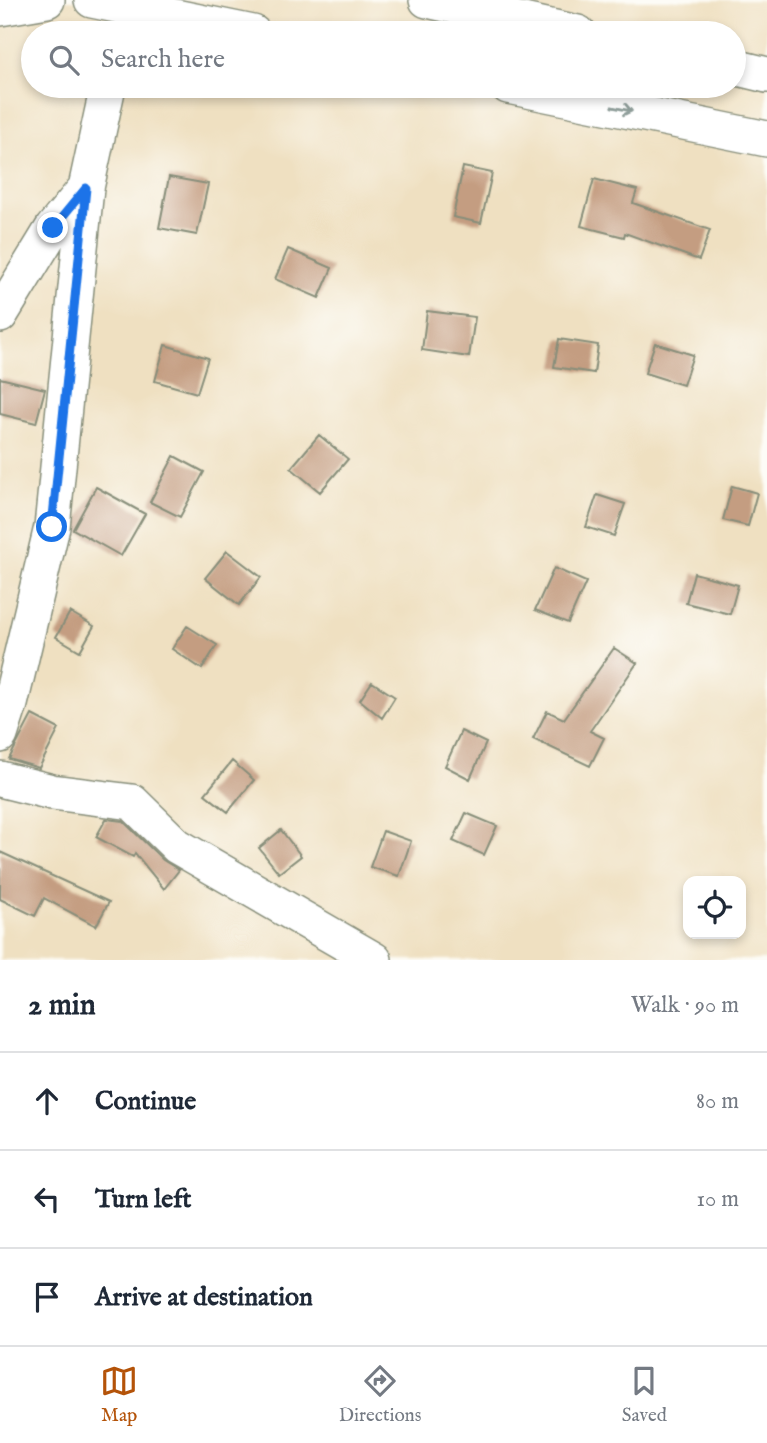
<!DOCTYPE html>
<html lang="en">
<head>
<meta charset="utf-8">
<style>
  :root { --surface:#fff; --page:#f2f2f3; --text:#1f2937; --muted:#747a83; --line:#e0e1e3; --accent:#b45309 }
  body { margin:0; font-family:"IM FELL English",serif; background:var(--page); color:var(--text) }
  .controls { position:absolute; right:21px; bottom:21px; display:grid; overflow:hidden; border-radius:14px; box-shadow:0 4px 10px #0003 }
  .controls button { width:63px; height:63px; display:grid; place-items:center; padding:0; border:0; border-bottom:2px solid var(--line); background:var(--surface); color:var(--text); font:35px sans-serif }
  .stop { position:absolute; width:21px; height:21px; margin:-16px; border:5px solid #1a73e8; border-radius:50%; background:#fff }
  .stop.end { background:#1a73e8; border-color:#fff; box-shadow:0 2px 7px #0008 }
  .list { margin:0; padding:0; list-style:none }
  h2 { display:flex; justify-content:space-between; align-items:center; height:91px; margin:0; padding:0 28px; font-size:30px }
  h2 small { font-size:23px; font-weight:400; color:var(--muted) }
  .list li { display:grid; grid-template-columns:46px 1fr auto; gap:21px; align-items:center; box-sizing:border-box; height:98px; padding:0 28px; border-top:2px solid var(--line) }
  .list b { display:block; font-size:26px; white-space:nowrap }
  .list em { font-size:23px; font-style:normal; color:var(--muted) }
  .icon { flex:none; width:38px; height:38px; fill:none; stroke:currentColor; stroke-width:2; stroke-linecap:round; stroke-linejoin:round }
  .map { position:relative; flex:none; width:767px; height:960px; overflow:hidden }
  .search { position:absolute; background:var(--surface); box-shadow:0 4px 10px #0003; left:21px; right:21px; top:21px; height:77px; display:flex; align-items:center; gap:18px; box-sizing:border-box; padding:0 24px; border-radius:38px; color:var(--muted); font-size:26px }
  .sheet { height:385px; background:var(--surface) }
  nav { display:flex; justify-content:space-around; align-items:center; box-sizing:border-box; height:98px; border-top:2px solid var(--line); background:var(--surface); font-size:19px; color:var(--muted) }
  nav a { display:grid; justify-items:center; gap:4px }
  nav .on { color:var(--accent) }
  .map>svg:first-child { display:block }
  .building { fill:#c49d81 }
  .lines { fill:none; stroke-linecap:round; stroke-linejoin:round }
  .minor-casing { stroke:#878e7a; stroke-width:38 }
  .minor { stroke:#fff; stroke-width:35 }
  .oneway { stroke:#8f9e9a }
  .route { stroke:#1a73e8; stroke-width:9 }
</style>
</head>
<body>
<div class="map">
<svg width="767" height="960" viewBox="0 0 767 960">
  <rect width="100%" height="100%" fill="#fdfcf7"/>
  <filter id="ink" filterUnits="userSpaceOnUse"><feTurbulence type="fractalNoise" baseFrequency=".0143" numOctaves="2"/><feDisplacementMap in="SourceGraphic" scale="14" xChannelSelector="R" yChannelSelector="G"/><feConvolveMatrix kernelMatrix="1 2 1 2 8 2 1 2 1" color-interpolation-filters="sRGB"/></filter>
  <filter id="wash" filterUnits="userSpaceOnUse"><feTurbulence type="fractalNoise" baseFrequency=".00686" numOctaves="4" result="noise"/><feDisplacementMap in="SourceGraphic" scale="28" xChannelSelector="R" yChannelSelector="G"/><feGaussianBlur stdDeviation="1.57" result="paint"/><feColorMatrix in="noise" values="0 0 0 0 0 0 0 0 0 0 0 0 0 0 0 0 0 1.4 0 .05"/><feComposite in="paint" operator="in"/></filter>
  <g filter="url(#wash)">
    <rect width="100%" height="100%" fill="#efe0c1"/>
    <g id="blocks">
      <!-- building -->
      <path class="building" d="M463,167L492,173L481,223L453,217Z
        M169,177L208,184L197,235L159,228Z
        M594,179L637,190L633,203L710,230L699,260L625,233L624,237L581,226Z
        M288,249L332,268L319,298L275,279Z
        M427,311L475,317L469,357L422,350Z
        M559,339L598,345L594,373L554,367Z
        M655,343L693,355L683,385L645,373Z
        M165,345L208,358L197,393L155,381Z
        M0,378L45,389L36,423L0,414Z
        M319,435L348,459L320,492L291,468Z
        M174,456L204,472L180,517L150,502Z
        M732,486L757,493L748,526L723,520Z
        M96,487L145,514L121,556L73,529Z
        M597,495L625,504L614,536L586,527Z
        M227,551L261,577L239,605L205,578Z
        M554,568L586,582L568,623L535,610Z
        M694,573L738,585L730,614L686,603Z
        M70,612L94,626L80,651L56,637Z
        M187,626L217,645L202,669L172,649Z
        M614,648L637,663L590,731L604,738L590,766L533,739L547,711L564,719Z
        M372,682L395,697L382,718L360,700Z
        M32,715L59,729L39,768L9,759Z
        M461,731L486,743L470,779L445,766Z
        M232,761L254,780L228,812L205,794Z
        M466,813L497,826L484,855L453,841Z
        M106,819L123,821L163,860L179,870L164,889L135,853L133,857L96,837Z
        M281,830L301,856L279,873L259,848Z
        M383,831L411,841L399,876L370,867Z
        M0,852L109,902L96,926L44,898L35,916L0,899Z"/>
    </g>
  </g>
  <g filter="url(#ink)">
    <use href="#blocks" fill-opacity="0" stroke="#878e7a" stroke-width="2"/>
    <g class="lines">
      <defs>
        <path id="minor" d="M92,0L253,33
          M427,0L578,33
          M0,8L47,0
          M734,67L767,75
          M508,86L767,139
          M0,315L53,228L86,188
          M0,735L10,704L52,527L86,188L108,86
          M0,779L52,792L132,802L177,846L374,960"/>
      </defs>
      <!-- minor casing -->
      <use href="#minor" class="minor-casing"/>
      <!-- minor -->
      <use href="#minor" class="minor"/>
    </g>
    <!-- one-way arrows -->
    <defs><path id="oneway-shaft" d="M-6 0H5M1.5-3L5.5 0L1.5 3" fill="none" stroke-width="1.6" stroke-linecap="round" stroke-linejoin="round" transform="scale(1.75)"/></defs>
    <use class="oneway" href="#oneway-shaft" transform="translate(622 109) rotate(12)"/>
  </g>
  <g class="lines" filter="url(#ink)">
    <!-- route -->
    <path class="route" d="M52,527L86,188L53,228"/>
  </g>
</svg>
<div class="controls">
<button><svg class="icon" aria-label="locate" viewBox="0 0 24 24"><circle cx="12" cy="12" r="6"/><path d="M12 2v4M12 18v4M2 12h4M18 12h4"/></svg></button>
</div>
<div class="stop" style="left:52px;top:527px"></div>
<div class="stop end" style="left:53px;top:228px"></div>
<div class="search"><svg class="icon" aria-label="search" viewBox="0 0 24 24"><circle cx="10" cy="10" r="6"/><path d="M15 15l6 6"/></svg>Search here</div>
</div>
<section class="sheet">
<h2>2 min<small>Walk · 90 m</small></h2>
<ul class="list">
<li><svg class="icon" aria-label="ahead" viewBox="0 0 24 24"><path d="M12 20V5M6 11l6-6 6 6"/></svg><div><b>Continue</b></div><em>80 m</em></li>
<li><svg class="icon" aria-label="left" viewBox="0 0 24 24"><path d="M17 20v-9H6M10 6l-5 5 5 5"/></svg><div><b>Turn left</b></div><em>10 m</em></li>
<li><svg class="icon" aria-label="arrive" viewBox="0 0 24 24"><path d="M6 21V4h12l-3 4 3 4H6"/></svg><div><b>Arrive at destination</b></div></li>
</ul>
</section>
<nav>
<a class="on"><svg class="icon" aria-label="map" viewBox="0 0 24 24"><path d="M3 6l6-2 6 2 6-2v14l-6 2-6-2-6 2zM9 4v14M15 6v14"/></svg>Map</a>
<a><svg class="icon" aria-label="directions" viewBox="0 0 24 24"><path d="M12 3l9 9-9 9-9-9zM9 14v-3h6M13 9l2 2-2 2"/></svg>Directions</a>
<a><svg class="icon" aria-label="saved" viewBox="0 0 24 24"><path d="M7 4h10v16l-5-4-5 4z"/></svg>Saved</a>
</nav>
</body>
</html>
